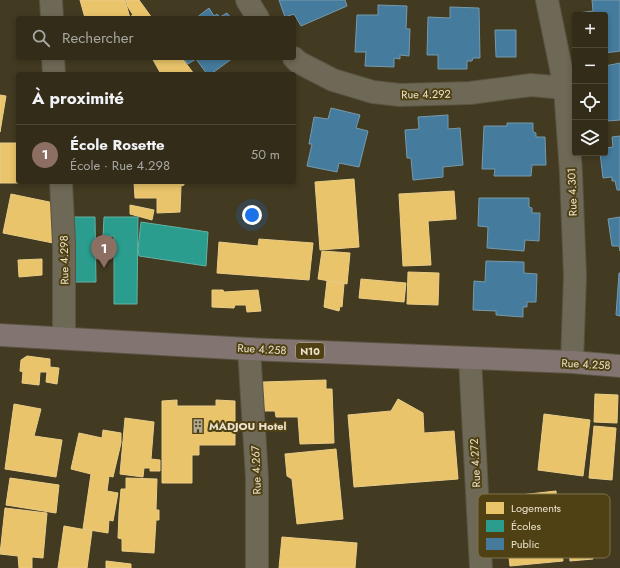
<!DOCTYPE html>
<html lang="fr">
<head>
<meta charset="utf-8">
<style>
  :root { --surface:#322c19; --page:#3d3826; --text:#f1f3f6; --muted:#a8a7a2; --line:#4d4838; --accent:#ea580c }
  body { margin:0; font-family:Jost,sans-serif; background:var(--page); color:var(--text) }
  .controls { position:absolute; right:12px; top:12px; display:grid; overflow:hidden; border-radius:4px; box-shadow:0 2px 6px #0003 }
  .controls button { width:36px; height:36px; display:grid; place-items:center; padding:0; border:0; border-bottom:1px solid var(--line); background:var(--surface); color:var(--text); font:20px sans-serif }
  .you { position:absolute; left:252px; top:215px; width:14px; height:14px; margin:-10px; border:3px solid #fff; border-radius:50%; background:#1a73e8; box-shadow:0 0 0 6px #1a73e833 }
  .badge { display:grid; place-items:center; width:26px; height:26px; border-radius:50%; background:var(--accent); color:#fff; font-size:13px; font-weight:700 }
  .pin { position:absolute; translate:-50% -33px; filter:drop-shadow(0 1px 2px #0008) }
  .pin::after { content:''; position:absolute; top:21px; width:14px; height:12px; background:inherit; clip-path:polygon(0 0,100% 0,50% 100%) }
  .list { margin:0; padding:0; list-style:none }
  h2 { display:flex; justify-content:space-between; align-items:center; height:52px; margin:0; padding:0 16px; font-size:17px }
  h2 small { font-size:13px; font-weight:400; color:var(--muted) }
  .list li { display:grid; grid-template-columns:26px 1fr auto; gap:12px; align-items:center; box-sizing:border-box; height:60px; padding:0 16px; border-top:1px solid var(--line) }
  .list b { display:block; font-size:15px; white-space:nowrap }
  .list p { margin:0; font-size:13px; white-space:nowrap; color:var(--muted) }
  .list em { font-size:13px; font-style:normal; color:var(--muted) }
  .icon { flex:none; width:22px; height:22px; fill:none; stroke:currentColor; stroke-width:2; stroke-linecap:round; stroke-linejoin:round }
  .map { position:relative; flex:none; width:620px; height:568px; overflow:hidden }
  .search { position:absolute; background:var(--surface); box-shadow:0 2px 6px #0003; left:16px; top:16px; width:280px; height:44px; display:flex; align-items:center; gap:10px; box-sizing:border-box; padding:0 14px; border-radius:4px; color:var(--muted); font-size:15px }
  .panel { position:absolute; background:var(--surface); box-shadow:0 2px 6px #0003; left:16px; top:72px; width:280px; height:112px; border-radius:4px }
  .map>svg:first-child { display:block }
  .homes { fill:#e9c46a; stroke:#eacd87 }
  .schools { fill:#2a9d8f; stroke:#64b2a1 }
  .public { fill:#457b9d; stroke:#779aab }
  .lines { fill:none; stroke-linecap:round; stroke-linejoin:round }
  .minor-casing { stroke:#5a5441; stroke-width:24 }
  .highway-casing { stroke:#5a5441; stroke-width:24 }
  .minor { stroke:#6e6856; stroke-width:22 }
  .highway { stroke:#827471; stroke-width:22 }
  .labels { text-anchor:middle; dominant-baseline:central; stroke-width:4; stroke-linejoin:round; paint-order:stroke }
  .shield { fill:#4f4114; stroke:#bcb295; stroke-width:1 }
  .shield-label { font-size:10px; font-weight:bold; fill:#ebe3cc }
  .street-label { font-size:11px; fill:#ebe3cc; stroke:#4f4114 }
  .poi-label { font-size:11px; font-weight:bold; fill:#ebe3cc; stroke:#4f4114; text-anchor:start }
  .key { fill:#4f4114; stroke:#7e724b; stroke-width:1 }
  .key-label { font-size:11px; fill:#ebe3cc }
</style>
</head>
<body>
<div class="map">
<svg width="620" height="568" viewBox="0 0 620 568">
  <rect width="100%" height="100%" fill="#423a21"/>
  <!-- homes -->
  <path class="homes" d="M80,0H125L130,18H85Z
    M126,0H139L152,18H132L131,16L133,15L128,7Z
    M152,58H182L194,74H161Z
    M0,95L6,96L0,132Z
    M0,143H18V182L53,183H0Z
    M354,179L359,247L320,250L315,182Z
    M134,182H184V185L181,186L180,212L157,213V198H135Z
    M454,191L456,219L428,221L431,265L403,266L399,194Z
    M11,194L59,204L53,243L3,233Z
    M130,205L154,210L152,220L130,214Z
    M259,239L313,243L309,280L217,273L219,242L258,246Z
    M322,251L350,253L347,284L318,279Z
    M42,259V275L19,277L18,260Z
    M408,272L439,273L438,305L407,304Z
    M361,279L406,283L404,302L359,298Z
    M327,281L344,284L342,307L340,306L339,311L324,307Z
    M212,290H223L224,292L258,290L261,311L247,312L246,305H235L234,308L212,307Z
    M27,356L50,359V367L59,368L57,384L46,382L47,372H40L39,385L22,383L23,372L20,371L21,360Z
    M326,380V389H332L334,443L300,444L298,417H276L275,411H265L263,382Z
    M595,394L618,395L617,423L594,422Z
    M398,399L423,413L424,433L454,431L458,479L354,487L348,415L391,411Z
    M177,400V406H216V400L235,401V445H199V455H192V483H162V401Z
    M14,404L41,409L34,436L62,440L56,477L5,469Z
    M544,414L590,420L583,476L538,470Z
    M125,418L154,422L151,459L160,460V471H150V468H144L143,477L120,474Z
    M594,426L616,428L612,480L589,478Z
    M103,430L121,433V443L113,477L109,476L107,491L118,493L113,521L109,520L108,533L83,529L91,474L71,469L79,433L102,438Z
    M336,449L343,519L297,524L292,479L287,476L285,454Z
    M10,478L59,485L56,513L6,505Z
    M126,478L157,479L156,510H159V520H156L154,553L122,551V539L118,538L119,512L121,489H126Z
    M556,491L563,561L510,566L502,497Z
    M588,495L593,559L570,561L565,496Z
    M5,508L47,513L43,558L32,557V568H19L18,556L0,554Z
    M64,526L92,531L87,568H58Z
    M282,537L357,543L355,568H279Z
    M106,561L131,564V568H106Z"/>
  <!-- schools -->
  <path class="schools" d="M70,217H95L96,282H72Z
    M104,217H138L137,304H114V236L103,237Z
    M141,222L208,232L206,266L139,256L138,249Z"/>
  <!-- public -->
  <path class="public" d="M279,0H345L347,6L301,26L294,14L285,17Z
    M592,0H620V51L605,53V15H579L578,13L593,11Z
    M378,5L407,6L406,29H410L409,56L400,55V59L394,58V67L365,66L366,52H355L357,15H378Z
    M450,7L479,8L480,58H473L472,61H467V69H438V55H427L428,17L450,18Z
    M209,8L214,16L217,14L220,17L227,13L231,18H196Z
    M495,30H516V57H496Z
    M183,58H233L211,74H207L196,59L188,64Z
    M620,63V120L607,121L605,111V66Z
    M331,108L360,115L356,128L368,131L359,167L339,163L337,172L307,166L312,144H309L314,117L328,119Z
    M448,115V129L460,128L463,165L443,167V177L413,180L411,158H407L405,130L419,129L418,117Z
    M507,123H533V132L536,133V137H545L546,165H532L531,176H494L495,169H482L484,126H507Z
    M620,136V190H617L615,181H612V177L603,178L600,153H605V148L613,147L612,137Z
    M479,198H529V207L532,208V213H540L539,241L525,240L524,251L487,248L488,227L478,226Z
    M620,217V251L619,246H612L608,219Z
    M486,261L524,262V273L537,274L536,302H527V307H523V317L496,315V311L473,310L474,281L485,282Z
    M619,273H620V316L616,315Z"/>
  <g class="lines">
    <defs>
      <path id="minor" d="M51,0L52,18
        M247,0L258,18
        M547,0L565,88L571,173L575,276L572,362
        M53,58L54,74
        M294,58L298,62L333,80L373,92L400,95L470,93L531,85L565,88
        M61,182L64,243V338
        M249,349L257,478V568
        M470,358L481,568"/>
      <path id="highway" d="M0,335L249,349L572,362L620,366"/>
    </defs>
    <!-- minor casing -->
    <use href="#minor" class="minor-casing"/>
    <!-- highway casing -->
    <use href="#highway" class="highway-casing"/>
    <!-- minor -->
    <use href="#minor" class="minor"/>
    <!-- highway -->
    <use href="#highway" class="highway"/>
  </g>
  <!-- icons -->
  <defs>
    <symbol id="building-bare" viewBox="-9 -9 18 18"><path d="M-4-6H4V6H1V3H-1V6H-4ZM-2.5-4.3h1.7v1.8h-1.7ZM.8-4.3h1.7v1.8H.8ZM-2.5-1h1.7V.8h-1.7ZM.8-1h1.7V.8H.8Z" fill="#b0a890" stroke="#4f4114" stroke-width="2.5" paint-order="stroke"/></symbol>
  </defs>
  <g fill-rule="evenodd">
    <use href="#building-bare" x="188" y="416" width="20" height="20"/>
  </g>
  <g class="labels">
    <!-- shield labels -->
    <rect class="shield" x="296" y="343" width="28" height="16" rx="3"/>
    <g class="shield-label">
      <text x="310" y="351">N10</text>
    </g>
    <!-- street labels -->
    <g class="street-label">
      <text transform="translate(426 94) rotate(-1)">Rue 4.292</text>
      <text transform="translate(572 192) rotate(-92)">Rue 4.301</text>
      <text transform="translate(64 260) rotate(-91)">Rue 4.298</text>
      <text transform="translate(262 349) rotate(3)">Rue 4.258</text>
      <text transform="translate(586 364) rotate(3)">Rue 4.258</text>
      <text transform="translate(475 463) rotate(-93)">Rue 4.272</text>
      <text transform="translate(256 470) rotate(-92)">Rue 4.267</text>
    </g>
    <!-- poi labels -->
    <g class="poi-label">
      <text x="209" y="426">MADJOU Hotel</text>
    </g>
  </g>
  <!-- legend -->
  <rect x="478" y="494" width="132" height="64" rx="6" class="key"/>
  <rect x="486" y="502" width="18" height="12" fill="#e9c46a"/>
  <rect x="486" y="520" width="18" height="12" fill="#2a9d8f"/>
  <rect x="486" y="538" width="18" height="12" fill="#457b9d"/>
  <g class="key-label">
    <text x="511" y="512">Logements</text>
    <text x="511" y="530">Écoles</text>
    <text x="511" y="548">Public</text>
  </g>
</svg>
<div class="controls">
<button>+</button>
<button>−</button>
<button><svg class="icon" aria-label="locate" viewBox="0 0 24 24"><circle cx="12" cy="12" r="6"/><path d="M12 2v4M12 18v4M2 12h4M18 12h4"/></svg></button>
<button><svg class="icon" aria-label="layers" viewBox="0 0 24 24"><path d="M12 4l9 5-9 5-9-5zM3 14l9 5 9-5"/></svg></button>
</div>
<div class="you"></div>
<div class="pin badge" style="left:104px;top:268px;background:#8d6e63">1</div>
<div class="search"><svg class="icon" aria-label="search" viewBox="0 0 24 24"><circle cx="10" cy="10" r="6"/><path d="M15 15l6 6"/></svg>Rechercher</div>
<section class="panel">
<h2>À proximité<small></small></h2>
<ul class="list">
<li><span class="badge" style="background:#8d6e63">1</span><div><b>École Rosette</b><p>École · Rue 4.298</p></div><em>50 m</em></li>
</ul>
</section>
</div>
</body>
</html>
